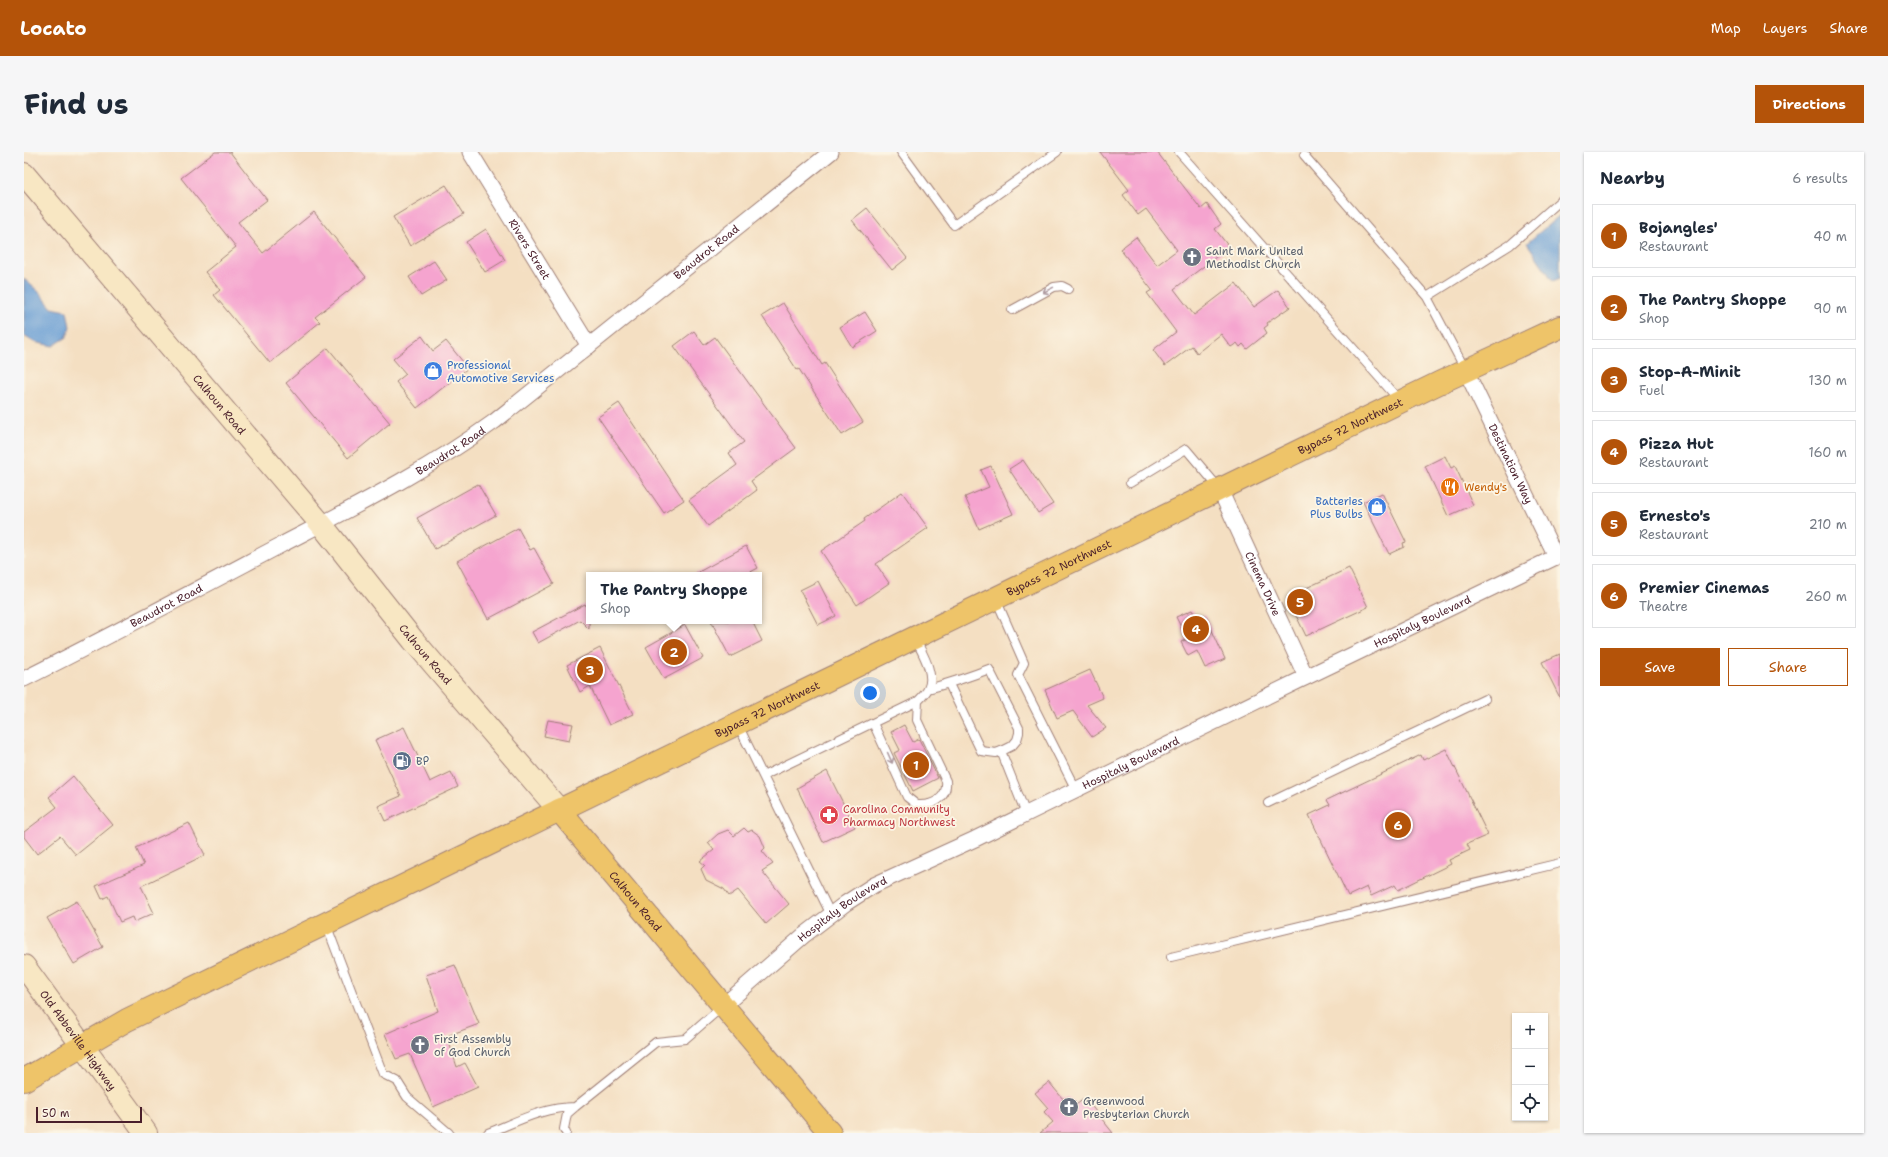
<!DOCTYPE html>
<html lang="en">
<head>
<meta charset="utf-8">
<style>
  :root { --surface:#fff; --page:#f6f6f7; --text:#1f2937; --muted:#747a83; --line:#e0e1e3; --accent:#b45309 }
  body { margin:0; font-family:"Shantell Sans",sans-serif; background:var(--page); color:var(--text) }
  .controls { position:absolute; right:12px; bottom:12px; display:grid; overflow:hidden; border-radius:0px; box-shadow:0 1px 3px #0004 }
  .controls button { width:36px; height:36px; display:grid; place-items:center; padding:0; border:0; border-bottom:1px solid var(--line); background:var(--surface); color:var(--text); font:20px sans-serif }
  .scale { position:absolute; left:12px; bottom:10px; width:106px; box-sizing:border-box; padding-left:4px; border:2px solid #4a1f2b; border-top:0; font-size:11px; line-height:14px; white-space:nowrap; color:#4a1f2b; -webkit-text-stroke:3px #fcf5e5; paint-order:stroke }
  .you { position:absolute; left:846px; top:541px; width:14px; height:14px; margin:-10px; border:3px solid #fff; border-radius:50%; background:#1a73e8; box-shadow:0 0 0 6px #1a73e833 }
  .badge { display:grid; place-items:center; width:26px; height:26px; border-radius:50%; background:var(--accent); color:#fff; font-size:13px; font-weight:700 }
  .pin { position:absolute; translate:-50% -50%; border:2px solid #fff; box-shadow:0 1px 4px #0006 }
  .popup { position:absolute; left:562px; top:420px; width:176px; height:52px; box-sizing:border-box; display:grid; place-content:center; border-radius:0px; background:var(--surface); filter:drop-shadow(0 1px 3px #0005); font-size:13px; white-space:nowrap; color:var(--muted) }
  .popup b { font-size:15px; color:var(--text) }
  .popup::after { content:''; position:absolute; left:50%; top:100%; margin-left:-8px; border:8px solid transparent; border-top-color:var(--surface) }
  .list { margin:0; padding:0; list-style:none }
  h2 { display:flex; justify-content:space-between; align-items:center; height:52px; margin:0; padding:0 16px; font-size:17px }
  h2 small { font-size:13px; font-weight:400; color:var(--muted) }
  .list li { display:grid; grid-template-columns:26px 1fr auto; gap:12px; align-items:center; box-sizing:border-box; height:64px; margin:0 8px 8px; padding:0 8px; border:1px solid var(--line); border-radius:0px }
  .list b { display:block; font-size:15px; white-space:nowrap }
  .list p { margin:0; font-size:13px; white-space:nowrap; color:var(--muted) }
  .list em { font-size:13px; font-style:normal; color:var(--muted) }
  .actions { display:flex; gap:8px; padding:12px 16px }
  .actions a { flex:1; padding:9px 0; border:1px solid var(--accent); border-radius:0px; text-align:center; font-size:14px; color:var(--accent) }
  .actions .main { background:var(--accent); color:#fff }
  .icon { flex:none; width:22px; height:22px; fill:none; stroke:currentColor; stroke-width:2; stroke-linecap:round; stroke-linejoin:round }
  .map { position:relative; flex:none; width:1536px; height:981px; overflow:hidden; border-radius:0px }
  header { display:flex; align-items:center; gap:24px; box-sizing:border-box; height:56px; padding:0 20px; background:var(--accent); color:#fff }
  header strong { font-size:19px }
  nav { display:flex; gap:22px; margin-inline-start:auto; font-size:14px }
  .intro { display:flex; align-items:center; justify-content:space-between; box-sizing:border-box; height:96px; padding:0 24px }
  h1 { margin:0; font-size:28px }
  .button { padding:10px 18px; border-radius:0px; background:var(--accent); color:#fff; font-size:14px; font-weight:700 }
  main { display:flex; gap:24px; padding:0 24px }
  aside { flex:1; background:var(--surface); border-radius:0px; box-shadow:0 1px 3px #0004 }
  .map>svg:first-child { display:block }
  .water { fill:#679dd4; stroke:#585e80 }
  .building { fill:#f5a4cf }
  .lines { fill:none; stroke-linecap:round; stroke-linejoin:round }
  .lane-casing { stroke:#9f7f76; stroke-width:10 }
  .street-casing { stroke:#9f7f76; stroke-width:17 }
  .secondary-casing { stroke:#9f7f76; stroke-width:24 }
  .primary-casing { stroke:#9f7f76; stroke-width:24 }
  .highway-casing { stroke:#9f7f76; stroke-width:24 }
  .lane { stroke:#fff; stroke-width:8 }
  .street { stroke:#fff; stroke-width:15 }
  .secondary { stroke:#f8e7c3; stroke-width:22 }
  .primary { stroke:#eec469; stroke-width:22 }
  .highway { stroke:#eec469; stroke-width:22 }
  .oneway { stroke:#ae9aa0 }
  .labels { text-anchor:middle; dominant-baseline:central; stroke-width:3.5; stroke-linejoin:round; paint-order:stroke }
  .street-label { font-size:11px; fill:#4a1f2b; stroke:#fcf5e5 }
  .worship-label { font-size:11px; fill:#5b616d; stroke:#fcf5e5; text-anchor:start }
  .shop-label { font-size:11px; fill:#366cbe; stroke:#fcf5e5; text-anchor:start }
  .food-label { font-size:11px; fill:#c56008; stroke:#fcf5e5; text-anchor:start }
  .service-label { font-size:11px; fill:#4e5e75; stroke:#fcf5e5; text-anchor:start }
  .health-label { font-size:11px; fill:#be3a42; stroke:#fcf5e5; text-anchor:start }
</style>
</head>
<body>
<header>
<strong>Locato</strong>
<nav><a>Map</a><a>Layers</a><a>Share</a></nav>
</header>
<div class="intro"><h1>Find us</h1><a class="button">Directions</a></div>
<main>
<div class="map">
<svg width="1536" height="981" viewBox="0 0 1536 981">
  <rect width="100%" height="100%" fill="#fcf5e5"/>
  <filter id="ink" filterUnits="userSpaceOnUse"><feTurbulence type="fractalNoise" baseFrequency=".025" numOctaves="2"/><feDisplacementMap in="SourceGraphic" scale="8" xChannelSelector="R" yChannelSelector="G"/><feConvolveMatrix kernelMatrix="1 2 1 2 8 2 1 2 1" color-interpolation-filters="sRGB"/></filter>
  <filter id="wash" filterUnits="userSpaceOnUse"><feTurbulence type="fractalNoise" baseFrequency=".012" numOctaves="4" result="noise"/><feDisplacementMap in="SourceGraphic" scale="16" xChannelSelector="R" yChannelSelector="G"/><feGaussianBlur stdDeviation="0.9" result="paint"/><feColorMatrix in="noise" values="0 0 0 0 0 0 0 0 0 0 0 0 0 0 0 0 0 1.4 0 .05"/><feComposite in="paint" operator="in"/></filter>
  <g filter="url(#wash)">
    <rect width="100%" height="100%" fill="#f4dfc2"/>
    <!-- water -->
    <path class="water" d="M1536,63V126L1529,129L1503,91Z
      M0,127L15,140L28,156L43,159L46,175L43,185L29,194L10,190L0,184Z"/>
    <g id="blocks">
      <!-- building -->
      <path class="building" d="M191,0H206L243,48L214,70L239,101L290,60L342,125L291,165L296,170L246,211L190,143L196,138L181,120L212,95L157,26Z
        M1076,0H1133L1177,57L1183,52L1197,72L1191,77L1205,95L1150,137L1170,163L1212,131L1230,155L1254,138L1266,155L1243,171L1244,173L1240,176L1243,181L1223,197L1219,192L1216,195L1213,191L1207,195L1197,182L1173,201L1168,194L1141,214L1129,198L1152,180L1123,141L1128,138L1096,97L1112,85L1133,113L1153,98L1122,57L1114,63L1099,43L1105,38Z
        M422,33L440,62L386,94L369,65Z
        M843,56L883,106L868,118L828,68Z
        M462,77L481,108L461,120L442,90Z
        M410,109L423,128L397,144L385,125Z
        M759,151L798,213L801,211L839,270L818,283L775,217L773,218L738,164Z
        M841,160L853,179L828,195L816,175Z
        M670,179L680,193L691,185L772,296L727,329L733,338L684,374L665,348L713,313L705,301L720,290L650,194Z
        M398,184L409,199L422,189L444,216L393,256L372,230L382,222L369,207Z
        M304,196L366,271L324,306L262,231Z
        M595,251L660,348L640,361L574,265Z
        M1421,304L1427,316L1431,314L1449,353L1424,364L1401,314Z
        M999,308L1029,352L1014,361L985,317Z
        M967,314L989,362L955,377L941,345L965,335L957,318Z
        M454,332L472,363L411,397L393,366Z
        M878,340L904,376L852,412L865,431L833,453L797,399L841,369L840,367Z
        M1358,341L1382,390L1379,391L1380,395L1365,402L1339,350Z
        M494,376L506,398L510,396L530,432L464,467L433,409Z
        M722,394L734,416L721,423H669Z
        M1325,416L1344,455L1282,484L1263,445Z
        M794,429L812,464L794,473L776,438Z
        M561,452L565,459V477L556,468L514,491L508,480Z
        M1168,458L1173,467L1181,463L1201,507L1181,516L1173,499L1164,504L1157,490L1163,487L1152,465Z
        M687,469H728L738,489L706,505Z
        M661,473L679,506L640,527L622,495Z
        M576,496L609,562L585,573L566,534L556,540L543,513Z
        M1536,502V546L1518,510Z
        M1066,518L1079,546L1063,553L1082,576L1068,585L1049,559L1033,566L1021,538Z
        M524,568L549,572L545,589L520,584Z
        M880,573L889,590L895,587L914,626L889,639L870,601L876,598L867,580Z
        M380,575L406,630L427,620L434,635L361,669L354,654L377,644L351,588Z
        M1422,597L1464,683L1443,692L1446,698L1425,708L1427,712L1374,738L1371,733L1347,744L1343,735L1324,744L1285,663L1306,653L1303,648L1397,603L1399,608Z
        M803,619L831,675L799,690L773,636Z
        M49,624L89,673L52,703L36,684L13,702L0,685V680L33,655L25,645Z
        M165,671L181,703L117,734L130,761L110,770L108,765L96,770L84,744L78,747L72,734L120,713L112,696Z
        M720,676L724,680L728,678L736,684L741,696L738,699L749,712L738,719L765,752L742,772L714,738L705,744L700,737L682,728L677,717L681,713L676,709L690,698L684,691L694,682L704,678L710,684Z
        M53,749L79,795L50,812L23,766Z
        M431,813L455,872L423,884L433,915L441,911L454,935L409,955L386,902L372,907L361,882L414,859L402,823Z
        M1025,930L1039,947L1045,945L1052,953L1061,946L1089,981H1016L1029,970L1020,960L1024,956L1011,941Z"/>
    </g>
  </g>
  <g filter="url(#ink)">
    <use href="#blocks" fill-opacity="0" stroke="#9f7f76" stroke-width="1"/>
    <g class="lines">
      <defs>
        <path id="lane" d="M877,0L930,73L1033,0
          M1155,0L1376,249
          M1280,3L1403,145L1441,217
          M1403,145L1486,93L1536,49
          M988,158L1030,135L1038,134L1044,137
          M1106,331L1162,297L1195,336
          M972,447L1000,511L994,523L1052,638
          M904,537C926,531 945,525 965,517L995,576V581L993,588L988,594L980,598L972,601L957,599L925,532
          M849,571L883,645L893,653C908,654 924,647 922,629L893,568L894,549
          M714,573L807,763
          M977,599L1002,662
          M739,624L894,549C897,546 902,541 904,537C912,522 897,499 891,486
          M1244,651L1461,547
          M302,772L359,922L373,929L383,945L425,981
          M1147,805L1536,711
          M464,981C492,970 519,955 551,955
          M542,981L540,977L543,962L551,955L632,890L661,887L699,854"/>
        <g id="street">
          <path id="s1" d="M446,0L565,194"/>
          <path id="s2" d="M1442,219L1532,405"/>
          <path id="s3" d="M1196,338L1282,525"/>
          <path id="s4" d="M0,527C86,484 172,438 257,393C330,355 404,318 471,269L807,0"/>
          <path id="s5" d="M699,854L779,784L822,751L850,733L951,687L1272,530L1536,403"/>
        </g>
        <g id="secondary">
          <path id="s6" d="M0,22L297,372L389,488L535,658"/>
          <path id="s7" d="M0,814L122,981"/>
        </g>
        <g id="primary">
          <path id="s8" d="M535,658L806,981"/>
        </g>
        <g id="highway">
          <path id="s9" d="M0,928L103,868L1417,230L1536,175"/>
        </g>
      </defs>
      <!-- lane casing -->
      <use href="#lane" class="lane-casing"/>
      <!-- street casing -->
      <use href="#street" class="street-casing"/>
      <!-- secondary casing -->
      <use href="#secondary" class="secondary-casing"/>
      <!-- primary casing -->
      <use href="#primary" class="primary-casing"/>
      <!-- highway casing -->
      <use href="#highway" class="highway-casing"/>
      <!-- lane -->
      <use href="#lane" class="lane"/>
      <!-- street -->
      <use href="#street" class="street"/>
      <!-- secondary -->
      <use href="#secondary" class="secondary"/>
      <!-- primary -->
      <use href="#primary" class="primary"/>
      <!-- highway -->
      <use href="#highway" class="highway"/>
    </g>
    <!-- one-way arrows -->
    <defs><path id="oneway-shaft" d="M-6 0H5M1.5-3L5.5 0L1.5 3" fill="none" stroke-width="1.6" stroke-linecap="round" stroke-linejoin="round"/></defs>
    <g class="oneway">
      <use href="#oneway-shaft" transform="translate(1024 138) rotate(154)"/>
      <use href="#oneway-shaft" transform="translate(866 606) rotate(66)"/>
    </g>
  </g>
  <!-- icons -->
  <defs>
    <symbol id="church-disc" viewBox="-11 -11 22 22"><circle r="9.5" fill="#6b7280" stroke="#fcf5e5"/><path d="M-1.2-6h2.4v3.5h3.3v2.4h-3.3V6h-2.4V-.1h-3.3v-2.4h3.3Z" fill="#fff"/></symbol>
    <symbol id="shop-disc" viewBox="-11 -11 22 22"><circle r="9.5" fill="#3f7fe0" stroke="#fcf5e5"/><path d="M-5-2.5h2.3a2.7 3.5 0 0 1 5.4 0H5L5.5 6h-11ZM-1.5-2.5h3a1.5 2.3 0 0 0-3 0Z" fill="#fff"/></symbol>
    <symbol id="restaurant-disc" viewBox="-11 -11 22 22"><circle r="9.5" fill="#e8710a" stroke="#fcf5e5"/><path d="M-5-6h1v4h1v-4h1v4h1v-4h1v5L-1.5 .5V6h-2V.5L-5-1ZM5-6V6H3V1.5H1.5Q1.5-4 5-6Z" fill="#fff"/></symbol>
    <symbol id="fuel-disc" viewBox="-11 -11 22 22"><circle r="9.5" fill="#5c6f8a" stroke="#fcf5e5"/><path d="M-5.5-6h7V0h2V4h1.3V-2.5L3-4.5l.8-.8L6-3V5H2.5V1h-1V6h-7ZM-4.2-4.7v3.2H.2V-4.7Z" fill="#fff"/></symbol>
    <symbol id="pharmacy-disc" viewBox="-11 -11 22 22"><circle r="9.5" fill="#e0444e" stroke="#fcf5e5"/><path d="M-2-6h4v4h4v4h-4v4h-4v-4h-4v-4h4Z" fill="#fff"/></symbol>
  </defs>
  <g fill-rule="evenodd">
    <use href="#church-disc" x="1157" y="94" width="22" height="22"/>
    <use href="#shop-disc" x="398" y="208" width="22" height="22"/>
    <use href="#restaurant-disc" x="1415" y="324" width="22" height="22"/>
    <use href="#shop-disc" x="1342" y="344" width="22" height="22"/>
    <use href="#fuel-disc" x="367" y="598" width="22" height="22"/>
    <use href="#pharmacy-disc" x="794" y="652" width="22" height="22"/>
    <use href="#church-disc" x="385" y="882" width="22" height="22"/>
    <use href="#church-disc" x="1034" y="944" width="22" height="22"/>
  </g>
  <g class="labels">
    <!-- street labels -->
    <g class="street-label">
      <text stroke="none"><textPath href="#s1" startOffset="114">Rivers Street</textPath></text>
      <text stroke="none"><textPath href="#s4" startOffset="808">Beaudrot Road</textPath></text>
      <text stroke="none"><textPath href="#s6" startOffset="302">Calhoun Road</textPath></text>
      <text stroke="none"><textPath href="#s9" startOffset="1479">Bypass 72 Northwest</textPath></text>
      <text stroke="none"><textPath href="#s4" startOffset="484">Beaudrot Road</textPath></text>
      <text stroke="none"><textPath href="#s2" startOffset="103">Destination Way</textPath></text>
      <text stroke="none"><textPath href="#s9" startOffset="1155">Bypass 72 Northwest</textPath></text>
      <text stroke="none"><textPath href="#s3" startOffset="103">Cinema Drive</textPath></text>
      <text stroke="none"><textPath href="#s4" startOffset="160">Beaudrot Road</textPath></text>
      <text stroke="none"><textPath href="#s5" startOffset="802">Hospitaly Boulevard</textPath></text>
      <text stroke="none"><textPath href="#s6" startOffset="626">Calhoun Road</textPath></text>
      <text stroke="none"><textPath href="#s9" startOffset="831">Bypass 72 Northwest</textPath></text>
      <text stroke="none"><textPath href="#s5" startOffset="478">Hospitaly Boulevard</textPath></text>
      <text stroke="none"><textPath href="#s8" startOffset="119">Calhoun Road</textPath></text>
      <text stroke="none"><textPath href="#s5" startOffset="154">Hospitaly Boulevard</textPath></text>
      <text stroke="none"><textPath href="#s7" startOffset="92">Old Abbeville Highway</textPath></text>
    </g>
    <!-- worship labels -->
    <g class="worship-label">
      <text x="1182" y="99">Saint Mark United<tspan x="1182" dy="13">Methodist Church</tspan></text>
      <text x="410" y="887">First Assembly<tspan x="410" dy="13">of God Church</tspan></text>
      <text x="1059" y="949">Greenwood<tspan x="1059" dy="13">Presbyterian Church</tspan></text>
    </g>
    <!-- shop labels -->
    <g class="shop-label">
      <text x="423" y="213">Professional<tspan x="423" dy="13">Automotive Services</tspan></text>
      <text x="1339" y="349" text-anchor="end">Batteries<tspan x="1339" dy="13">Plus Bulbs</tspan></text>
    </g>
    <!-- food labels -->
    <g class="food-label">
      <text x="1440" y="335">Wendy's</text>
    </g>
    <!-- service labels -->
    <g class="service-label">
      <text x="392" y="609">BP</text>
    </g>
    <!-- health labels -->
    <g class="health-label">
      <text x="819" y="657">Carolina Community<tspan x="819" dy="13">Pharmacy Northwest</tspan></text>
    </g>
  </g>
</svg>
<div class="controls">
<button>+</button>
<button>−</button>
<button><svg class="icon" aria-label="locate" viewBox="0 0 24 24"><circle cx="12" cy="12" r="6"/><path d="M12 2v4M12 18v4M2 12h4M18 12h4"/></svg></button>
</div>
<div class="scale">50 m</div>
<div class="you"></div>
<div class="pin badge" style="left:892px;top:613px">1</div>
<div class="pin badge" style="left:650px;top:500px">2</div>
<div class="popup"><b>The Pantry Shoppe</b>Shop</div>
<div class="pin badge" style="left:566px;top:518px">3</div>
<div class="pin badge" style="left:1172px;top:477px">4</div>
<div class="pin badge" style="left:1276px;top:450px">5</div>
<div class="pin badge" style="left:1374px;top:673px">6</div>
</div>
<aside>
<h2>Nearby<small>6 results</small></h2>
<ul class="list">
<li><span class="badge">1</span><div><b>Bojangles'</b><p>Restaurant</p></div><em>40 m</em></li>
<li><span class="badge">2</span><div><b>The Pantry Shoppe</b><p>Shop</p></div><em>90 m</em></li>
<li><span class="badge">3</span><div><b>Stop-A-Minit</b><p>Fuel</p></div><em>130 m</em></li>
<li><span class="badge">4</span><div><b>Pizza Hut</b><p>Restaurant</p></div><em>160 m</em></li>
<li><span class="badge">5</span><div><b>Ernesto's</b><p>Restaurant</p></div><em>210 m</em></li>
<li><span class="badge">6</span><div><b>Premier Cinemas</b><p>Theatre</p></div><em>260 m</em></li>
</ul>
<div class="actions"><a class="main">Save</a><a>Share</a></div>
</aside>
</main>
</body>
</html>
